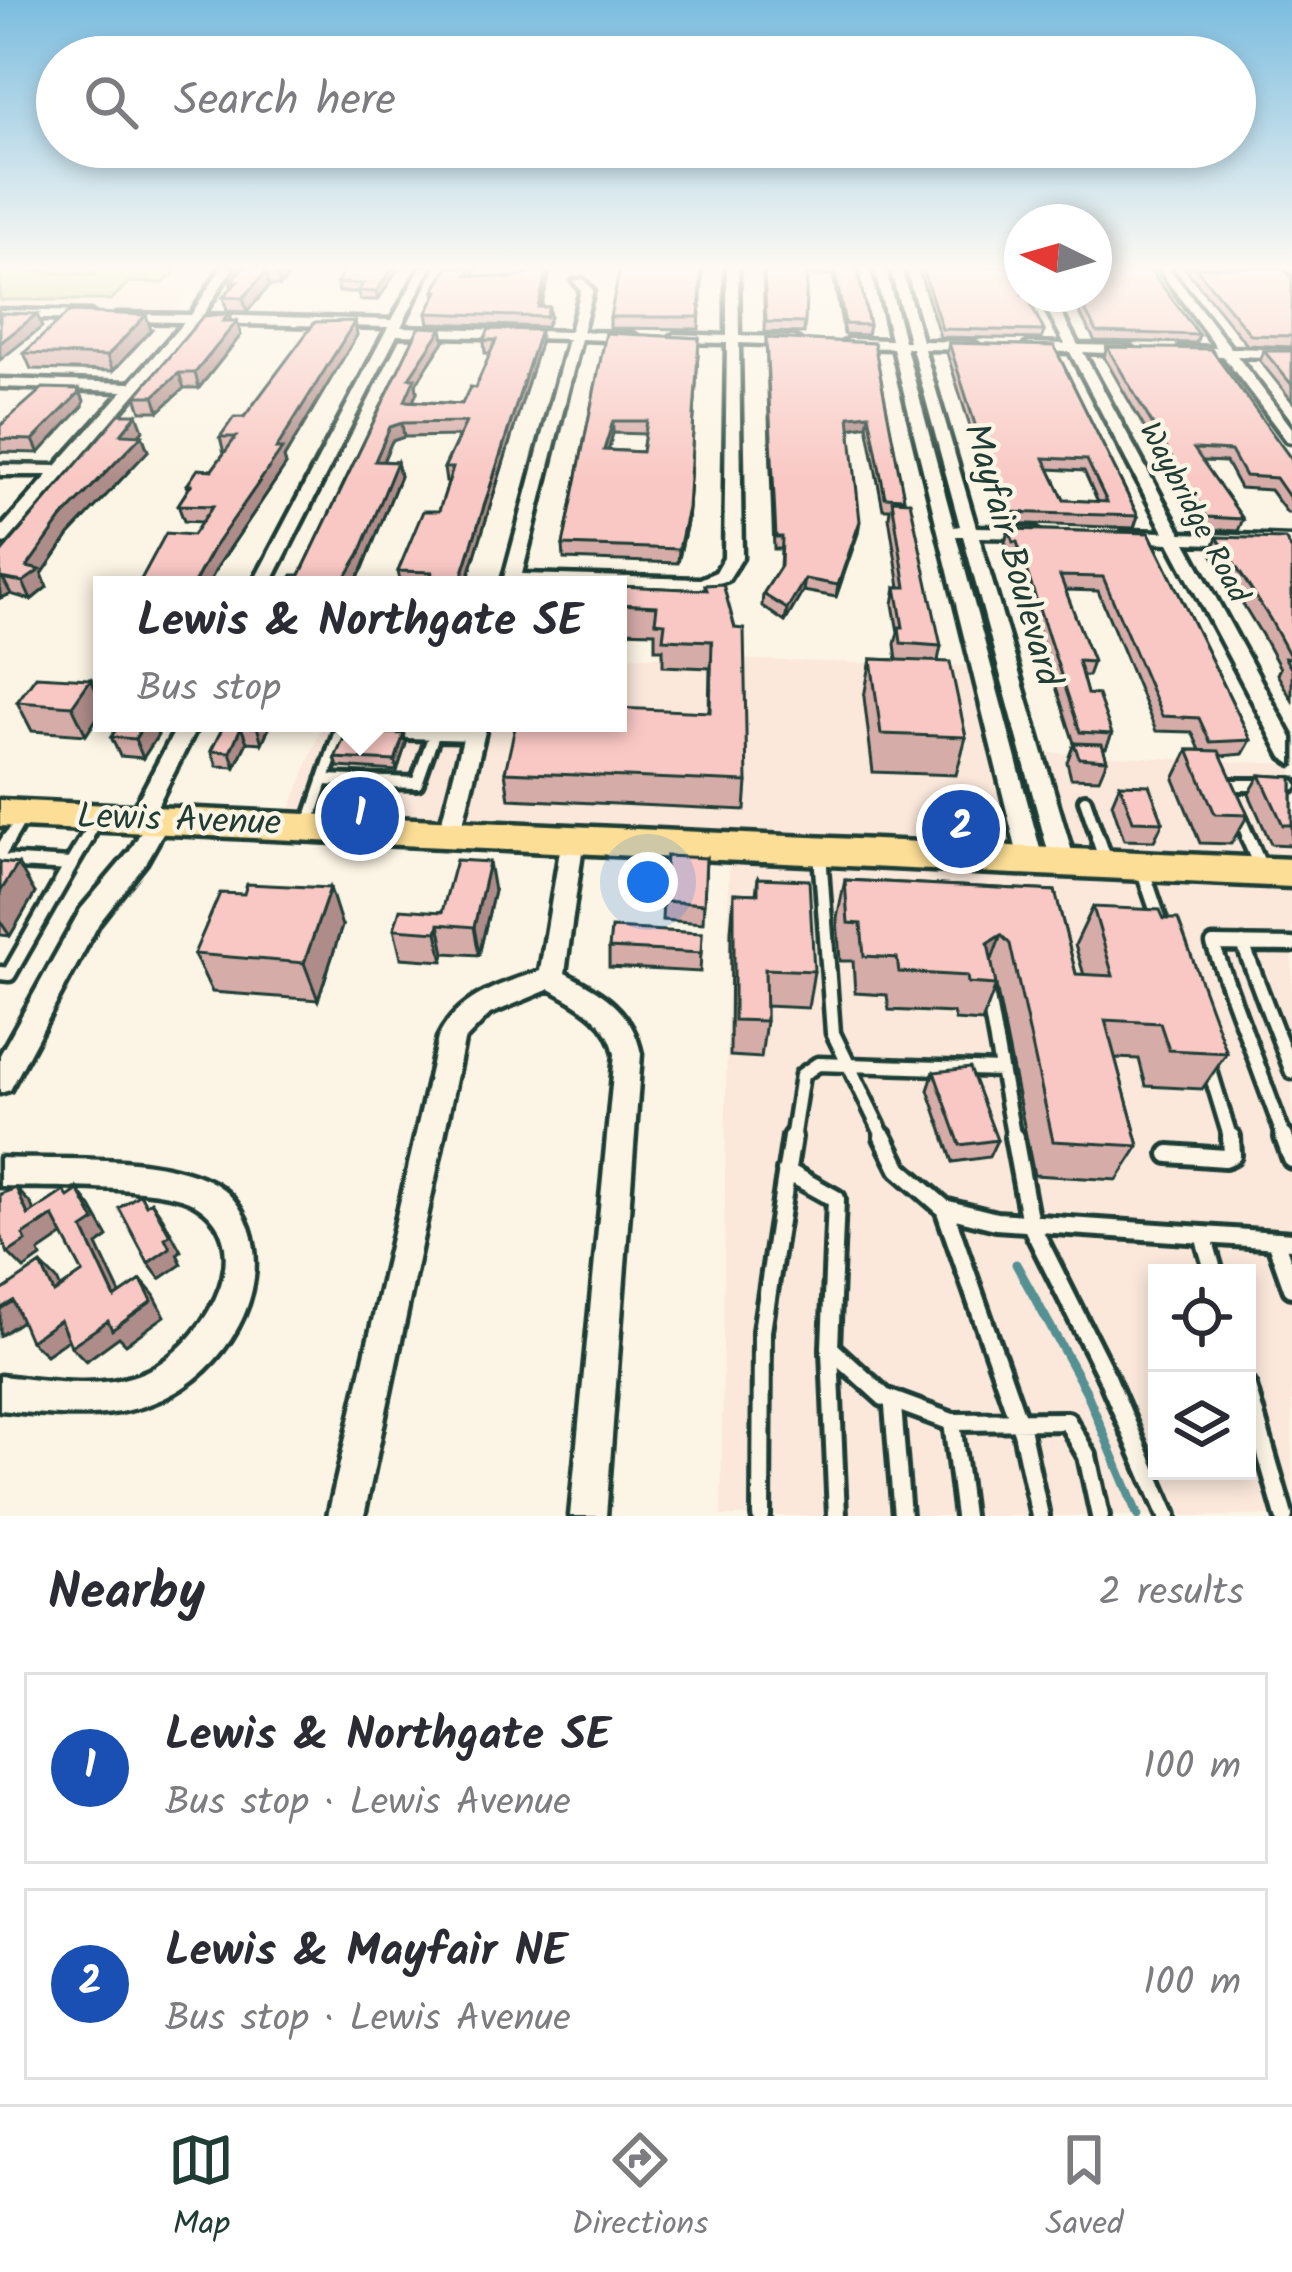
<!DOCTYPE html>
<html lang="en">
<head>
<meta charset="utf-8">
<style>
  :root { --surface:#fff; --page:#f2f2f3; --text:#2b2b33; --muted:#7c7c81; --line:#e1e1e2; --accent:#1f3d34 }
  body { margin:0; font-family:Kalam,sans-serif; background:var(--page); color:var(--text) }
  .controls { position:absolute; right:36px; bottom:36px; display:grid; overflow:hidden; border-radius:0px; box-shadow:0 6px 18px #0003 }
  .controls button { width:108px; height:108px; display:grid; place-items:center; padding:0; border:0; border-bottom:3px solid var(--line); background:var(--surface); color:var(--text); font:60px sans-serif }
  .compass { position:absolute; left:1004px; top:204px; width:108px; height:108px; border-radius:50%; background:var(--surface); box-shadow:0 6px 18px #0003; rotate:275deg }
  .you { position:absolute; left:648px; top:882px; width:42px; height:42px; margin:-30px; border:9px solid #fff; border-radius:50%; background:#1a73e8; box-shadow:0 0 0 18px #1a73e833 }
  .badge { display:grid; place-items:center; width:78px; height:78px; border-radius:50%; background:var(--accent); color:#fff; font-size:39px; font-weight:700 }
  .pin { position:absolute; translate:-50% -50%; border:6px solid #fff; box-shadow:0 3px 12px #0006 }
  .popup { position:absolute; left:93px; top:576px; width:534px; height:156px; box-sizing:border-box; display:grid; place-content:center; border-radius:0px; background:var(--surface); filter:drop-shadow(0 3px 9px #0005); font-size:39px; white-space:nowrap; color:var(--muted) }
  .popup b { font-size:45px; color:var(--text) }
  .popup::after { content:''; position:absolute; left:50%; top:100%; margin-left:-24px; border:24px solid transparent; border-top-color:var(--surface) }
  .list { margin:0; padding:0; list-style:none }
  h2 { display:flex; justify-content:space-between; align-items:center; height:156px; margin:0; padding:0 48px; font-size:51px }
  h2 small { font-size:39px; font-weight:400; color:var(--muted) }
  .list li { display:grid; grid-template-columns:78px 1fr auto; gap:36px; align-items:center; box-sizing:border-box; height:192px; margin:0 24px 24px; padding:0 24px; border:3px solid var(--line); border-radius:0px }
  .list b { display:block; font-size:45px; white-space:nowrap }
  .list p { margin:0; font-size:39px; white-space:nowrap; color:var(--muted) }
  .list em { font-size:39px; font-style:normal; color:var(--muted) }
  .icon { flex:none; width:66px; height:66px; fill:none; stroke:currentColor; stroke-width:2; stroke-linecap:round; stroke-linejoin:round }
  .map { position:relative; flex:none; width:1292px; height:1516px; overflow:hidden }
  .search { position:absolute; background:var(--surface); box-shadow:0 6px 18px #0003; left:36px; right:36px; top:36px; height:132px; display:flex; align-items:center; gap:30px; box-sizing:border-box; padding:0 42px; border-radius:66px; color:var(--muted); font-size:45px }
  .sheet { height:588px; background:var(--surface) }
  nav { display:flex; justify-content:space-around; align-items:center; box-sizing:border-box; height:168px; border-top:3px solid var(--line); background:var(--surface); font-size:33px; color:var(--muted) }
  nav a { display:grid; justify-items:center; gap:6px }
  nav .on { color:var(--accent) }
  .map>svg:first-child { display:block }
  .built { fill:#fbe8db; fill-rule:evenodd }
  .green { fill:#c8da8f; stroke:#748c62; stroke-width:3 }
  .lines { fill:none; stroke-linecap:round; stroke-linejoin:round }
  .stream { stroke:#549093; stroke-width:9 }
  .service-far2-casing { stroke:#1f3d34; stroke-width:20 }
  .service-far1-casing { stroke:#1f3d34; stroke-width:21 }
  .service-casing { stroke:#1f3d34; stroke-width:26 }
  .minor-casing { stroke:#1f3d34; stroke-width:9 }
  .primary-casing { stroke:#1f3d34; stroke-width:9 }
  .service-far2 { stroke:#fcf5e5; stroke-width:10 }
  .service-far1 { stroke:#fcf5e5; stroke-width:12 }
  .service { stroke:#fcf5e5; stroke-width:16 }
  .minor { fill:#fcf5e5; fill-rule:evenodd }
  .primary { fill:#fdde96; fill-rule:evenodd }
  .wall { fill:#d6aca9; stroke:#1f3d34; stroke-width:3; fill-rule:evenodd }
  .shaded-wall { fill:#ae8c89; stroke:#1f3d34; stroke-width:3 }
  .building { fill:#f9c8c4; stroke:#1f3d34; stroke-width:3; fill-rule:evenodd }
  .labels { text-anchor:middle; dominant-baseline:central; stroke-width:9; stroke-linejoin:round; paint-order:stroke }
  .far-street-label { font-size:30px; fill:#1f3d34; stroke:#fcf5e5 }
  .street-label { font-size:36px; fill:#1f3d34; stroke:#fcf5e5 }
</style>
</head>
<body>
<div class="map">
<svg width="1292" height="1516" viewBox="0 0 1292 1516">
  <rect width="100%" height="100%" fill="#fcf5e5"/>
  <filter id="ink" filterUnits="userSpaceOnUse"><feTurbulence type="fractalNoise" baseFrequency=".00833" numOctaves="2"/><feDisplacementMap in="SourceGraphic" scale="24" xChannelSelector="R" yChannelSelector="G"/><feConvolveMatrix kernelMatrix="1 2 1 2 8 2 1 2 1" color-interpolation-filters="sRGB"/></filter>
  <g filter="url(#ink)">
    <!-- built -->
    <path class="built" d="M0,267H204L172,315L0,310Z
      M618,656L1009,667L1033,752L1292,764V1516H721L729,846L284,825L323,723H618ZM1157,1273H1247V1471H1157Z"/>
    <!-- green -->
    <path class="green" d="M96,267H179L163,283L129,282L111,300H0V269L96,275L91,270Z"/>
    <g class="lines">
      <!-- stream -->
      <path class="stream" d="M1016,1264L1086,1391L1138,1516"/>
      <defs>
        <path id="service-far2" d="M323,780L417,783L438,723
          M1226,785H1292
          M1085,800L1099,841
          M1238,813L1250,841
          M308,826L340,731L474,735
          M8,841L22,817
          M85,841L97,820"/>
        <path id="service-far1" d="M1098,838L1106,861
          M1248,838L1261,868
          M0,853L9,838
          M820,853L833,1033L885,1140
          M0,861L71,865L87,838
          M1143,871L1160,921
          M1243,944L1292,1072
          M0,973L9,974L71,865
          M987,992L1014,1140
          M1208,1064L1231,1140
          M792,1140L802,1075L818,1064L1001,1070
          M1285,1140L1213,944L1292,945"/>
        <path id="service" d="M883,1137L899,1169L944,1208L996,1221L1292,1241
          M1014,1137L1030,1223L1107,1377L1167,1516
          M1284,1137L1292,1159
          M1169,1154L1225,1158L1232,1155L1231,1137
          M786,1171L836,1199L830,1348L884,1397L952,1422L964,1516
          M944,1208L1022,1432L1040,1516
          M1203,1235L1214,1273
          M1275,1240L1292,1288
          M830,1351L837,1516
          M1247,1387L1284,1516
          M893,1406L902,1516
          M952,1422L1067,1421L1087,1456L1100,1516
          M761,1516L762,1331L792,1137"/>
        <path id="minor" d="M222,267H233L203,315L392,320L421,267H431L401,327L570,332L581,290L573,281L583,279L593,290L582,332L632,333L638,337L632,341L581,339L522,574L700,579L716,572L724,558L727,343L675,342L669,338L675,334L727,336V267H738L739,336L794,337L800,341L794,345L739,343L742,558L728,580L702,589L502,585L568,339L397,335L270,585H252L388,327L197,323L6,543L0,544V529L48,475H0V465L56,466L123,391L0,387V379L130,383L184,322L121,321L117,320V314L191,315Z
          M874,267H885L904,341H909L890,267H901L922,341L973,342L979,346L973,350L924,349L976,527L1034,528L1042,533L1034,538L979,537L1075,862L1071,868H1055L1051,862L963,536H956L1043,860L1039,866H1023L1019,860L893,348L849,347L843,343L849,339L891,340ZM906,348H912L960,526L954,527Z
          M1157,267H1168L1231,348L1292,350V358L1237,356L1292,428V442L1287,441L1223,356L1180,354V348L1185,347L1217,348Z
          M1283,267H1292V273Z
          M1039,294H1051L1078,345L1129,346L1135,350L1129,354L1083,352L1181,533L1292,537V547L1186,543L1292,738V764L1282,757L1169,543L1125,541L1117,536L1125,531L1164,532L1070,352L1029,351L1023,347L1029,343L1065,344Z
          M0,310L90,312L96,316L90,320L0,318Z
          M179,723H199L153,814H167L170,820L146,863L99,923L10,1090L0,1093V1055L81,909L130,851L145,825H131L128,819Z
          M467,723H487L461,832L458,838H442L439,832Z
          M573,830L581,832L584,838L565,973C603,993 632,1010 641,1054L606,1516H570L615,1054C608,1019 579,1006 550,989L490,1014L464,1041L364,1516H328L438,1038C458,996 499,985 540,971L562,838L565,832Z
          M0,1158C63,1161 150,1153 208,1180C228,1189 241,1206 249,1227C272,1295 224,1371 162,1399C108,1423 56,1415 0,1410V1376C45,1380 94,1390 137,1375C197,1355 269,1246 193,1203C159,1184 43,1188 0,1186Z"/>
        <path id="primary" d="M0,800L1292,859V887L0,826Z"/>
      </defs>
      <!-- service-far2 casing -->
      <use href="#service-far2" class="service-far2-casing"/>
      <!-- service-far1 casing -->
      <use href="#service-far1" class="service-far1-casing"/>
      <!-- service casing -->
      <use href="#service" class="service-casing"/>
      <!-- minor casing -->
      <use href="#minor" class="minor-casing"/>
      <!-- primary casing -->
      <use href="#primary" class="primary-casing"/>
      <!-- service-far2 -->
      <use href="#service-far2" class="service-far2"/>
      <!-- service-far1 -->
      <use href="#service-far1" class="service-far1"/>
      <!-- service -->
      <use href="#service" class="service"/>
      <!-- minor -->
      <use href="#minor" class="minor"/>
      <!-- primary -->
      <use href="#primary" class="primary"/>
    </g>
    <!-- wall -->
    <path class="wall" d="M237,267H297L280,286H269L247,312L227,311L223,297L232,288L230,281L237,275Z
      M399,267L378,300H360L358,292H339L337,283Z
      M448,267H478L473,276L508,278L526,275L530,267H549L550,273L541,307H549L550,317L546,327L429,323L427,313L435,297L434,291Z
      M703,267L699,329L610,328V317Z
      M763,267H857L869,325L867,335L844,334L833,275H807L804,333L765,332Z
      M918,267H1013L1044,331L1042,339L940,337Z
      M1184,267H1282L1292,277V347L1247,345Z
      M1069,294H1094L1199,335L1196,343L1095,341Z
      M229,314L230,321L241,335L199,388H184L159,411H141L136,396Z
      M355,321L357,335L284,458L286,465L218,566L193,535L202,522L184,521L178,505L188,489L187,485L212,470L224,453L220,437Z
      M419,327L444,341L416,384L417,392L413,401L462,404L475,388L491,353H485L484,340L540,343L466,585H401L398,571L439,511L449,482H446L444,468L459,436L404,437L392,441L383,461L397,462L400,476L363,568L353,585H288L300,575Z
      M151,330L113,371L31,369L24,353Z
      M606,333L699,338L687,522L678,563L564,559L563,545ZM613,433L645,434L642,452L608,450Z
      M766,338L874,343L904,501L941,646L938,661L966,737L956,775L873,772L864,697L871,659L897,660L895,644L898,632L893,604L896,587H900L889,517L890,509H883L867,425L850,428L858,533L836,597L803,591L785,622L762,606L763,594L780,567L781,549H774Z
      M949,343L1054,346L1138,516L1134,528L1000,523L947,353ZM1049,469L1084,471L1098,502L1064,500Z
      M1107,347L1292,460V513H1287L1270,490L1240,488L1226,462L1202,461L1243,519L1238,531L1202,529L1104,357Z
      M1264,351H1292V401L1260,361Z
      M79,389L84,401L83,406L39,453L0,452V426Z
      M143,430L139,434L142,435L148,451L69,535L42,574L47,587L31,600L11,594L0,598V554Z
      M1009,529L1149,533L1251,740L1243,754L1221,756L1248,815L1231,844L1200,843L1174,779L1188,750H1200L1192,732L1156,731L1098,591L1065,590L1093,662L1088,676H1082L1087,694L1112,734L1106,748H1103L1107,760L1099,779L1071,778L1067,762L1074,743L1014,556L1009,555L1005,542Z
      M1217,537L1292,550V700L1277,674L1280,668L1262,635L1211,552Z
      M705,585L747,782L745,810L509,799L505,772L709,712L710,668L663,666V649H655V632L618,631V586L705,590Z
      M91,679L102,704V710L86,735L32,731L17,702Z
      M121,723H153L158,735L143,758L120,756L111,737Z
      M225,723H271L262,743L247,742L235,767L217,766L211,751Z
      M404,734L406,744L397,771L338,767L335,758Z
      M1260,775L1292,777V845L1271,844L1249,794Z
      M1120,784L1163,822L1154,841L1124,840L1112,803Z
      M706,858L703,923L662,920L663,901Z
      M0,862L35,893L10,936L0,935Z
      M758,878L814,971L808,1008L766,1006V1021L761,1058L730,1056L731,931L734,893L756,894Z
      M845,880L1055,891L1076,974L1084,975L1075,945L1093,907L1227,1053L1202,1089L1146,1086L1139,1059L1115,1058L1139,1146L1117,1180L1034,1175L995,981L996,985L982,1022L955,1020L953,1013L889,1010L887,995L855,993L853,961H840L837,918Z
      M494,891L479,955L445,953L443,961L401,958L394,929Z
      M342,926L318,1000L212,992L194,954Z
      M702,933L700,972L609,967V948Z
      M934,1072L997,1140L989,1157L953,1162L928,1090Z"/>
    <!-- shaded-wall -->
    <path class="shaded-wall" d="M282,267H297L280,286L277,273Z
      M393,267H399L378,300L376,292Z
      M548,267L550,273L538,317V307Z
      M266,272L269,286L247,312L243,298Z
      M37,314L42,327L0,360V343Z
      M229,314L232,327L237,321L241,335L199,388L195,373L223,321Z
      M146,315L151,330L113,371L107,356Z
      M355,321L357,335L284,458L286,465L218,566L208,585H193L212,550Z
      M442,328L444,341L416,384L417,392L407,415L405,401L409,378Z
      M540,330V343L466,585H459Z
      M699,338L687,522L678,563L679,549Z
      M179,373L184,388L159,411L154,396Z
      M79,389L84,401L83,406L39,453L33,440Z
      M137,414L143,430L126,450L121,434Z
      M869,414L867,425L848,428L849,416Z
      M613,421V433L605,463L604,450Z
      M402,423L404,437L392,441L377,475L375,461L390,427Z
      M142,435L148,451L69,535L42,574L47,587L31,600L23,582L27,567L62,518Z
      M397,462L400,476L363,568L353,585H341Z
      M860,521L858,533L836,597L838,585Z
      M2,577L11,594L0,598V578Z
      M805,579L803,591L785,622L787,609Z
      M91,679L102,704V710L86,735L72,706Z
      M145,723H153L158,735L143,758L135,739Z
      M259,723H271L262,743L257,727Z
      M241,727L247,742L235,767L230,752Z
      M404,734L406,744L397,771L395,761Z
      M489,862L494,891L479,955L474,927Z
      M18,864L35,893L10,936L0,921V892Z
      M330,888L342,926L318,1000L304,963Z
      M439,924L445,953L443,961L437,932Z
      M1001,935L987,973L988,943Z
      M16,1188L31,1204L40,1225L53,1216L67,1233L39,1252L41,1257L24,1269L8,1253L23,1235L28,1215Z
      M78,1190L91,1207L108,1237L97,1245L129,1313L115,1298L83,1229Z
      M151,1201L163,1218L181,1251L177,1254L182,1264L160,1279L148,1263L165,1238Z
      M41,1264L57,1280L69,1308L54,1293Z
      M141,1280L154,1295L165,1316L126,1344L119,1337L86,1361L71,1346Z
      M13,1301L29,1316L0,1336V1309Z
      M60,1320L75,1335L46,1355L30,1341Z"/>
    <!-- building -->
    <path class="building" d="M237,267H282L277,273L266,272L243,298L223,297L238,281H230L242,269H235Z
      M346,267H393L376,292L358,291L363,284L337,283Z
      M448,267H472L467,275L508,278L526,275L530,267H548L538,307H549L546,317L427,313L438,291H434Z
      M620,267H702L699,317H610Z
      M764,267H807L805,323L766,322Z
      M834,267H857L869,325L845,324Z
      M922,267H1013L1022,286V294H1026L1044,331L942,329Z
      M1094,267H1148L1199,335L1097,332L1076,294H1094Z
      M1195,267H1282L1292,277V336L1251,335Z
      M69,312L146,315L107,356L24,353Z
      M0,313L37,314L0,343Z
      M229,314L223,321H237L195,373H179L154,396H136L203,316Z
      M355,321L276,449H282L212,550L193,585H138L166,533L193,535L213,506L178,505L191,485H187L198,469L212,470L236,437H220L234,417H244L315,322Z
      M419,327L442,328L409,378H415L405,401L462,404L470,387L475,388L496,340H484L489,329L540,330L459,585H429L432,572L398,571L423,511H439L453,468H444L466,422L402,423L390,427L375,461L397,462L360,553L341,585H288L292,575H300Z
      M606,333L699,338L688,508L679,549L563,545ZM613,421H647L642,452L604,450Z
      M766,338L874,343L904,498L885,497L869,414L849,416L860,521L838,585L805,579L787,609L763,594L781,566L782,537H776Z
      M949,343L1054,346L1138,516L1003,512ZM1044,458L1087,460L1107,502L1064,500Z
      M1107,347L1211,349L1292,460V501L1276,478L1245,476L1231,451L1194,449L1243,519L1207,517Z
      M1264,351H1292V385Z
      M43,388L79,389L78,394L33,440L0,439V426Z
      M119,414H137L121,434L142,435L62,518L27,567L40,570L23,582L0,578V554Z
      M892,500L910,501L941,646L901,643L899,627H903L896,587H906Z
      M1009,529L1149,533L1251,740L1210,742L1199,718L1162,716L1103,577L1060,576L1093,662L1078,661L1087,694L1098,695L1112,734L1080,732L1017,542H1013Z
      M1217,537L1285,539L1292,550V670L1285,658H1291L1270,619Z
      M547,582L603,585H546Z
      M723,584L735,628L744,629L747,782L505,772L516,723H618V708L710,712L712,641L663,639L665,623L655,622L657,606L618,604V586L707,590L705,585Z
      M871,659L950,662L966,737L881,734Z
      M36,676L91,679L72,706L17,702Z
      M121,723H145L135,739L111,737Z
      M225,723H259L257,727H241L230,752L211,751Z
      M347,731L404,734L395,761L335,758Z
      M1074,743L1102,744L1107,760L1079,758Z
      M1188,750L1219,751L1248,815L1215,814Z
      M1260,775L1292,777V825H1283Z
      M1120,784L1149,785L1163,822L1133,821Z
      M666,856L706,858L704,904L663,901Z
      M456,860L489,862L474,927L439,924L437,932L394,929L400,909L442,912Z
      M0,862L18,864L0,892Z
      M758,878L809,880L814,971L765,969L766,1021L734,1020V893L758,894Z
      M845,880L1055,891L1076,974L1113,976L1093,907L1160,910L1164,919H1178L1227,1053L1169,1050L1160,1023L1105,1020L1139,1146L1053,1141L1010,944L1001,935L988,943L996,985L968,983L967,976L899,972L897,958L864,956L861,924L848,923Z
      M247,884L330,888L304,963L194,954L220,893L244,894Z
      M611,928L702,933L701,953L609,948Z
      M970,1068L997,1140L960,1145L934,1072Z
      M16,1188L28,1215L64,1191L68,1197L78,1190L95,1221L83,1229L115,1298L141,1280L152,1301L112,1330L108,1321L71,1346L60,1320L30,1341L13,1301L0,1309V1292L41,1264L54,1293L83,1273L53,1216L23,1235L26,1241L8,1253L0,1235V1194Z
      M140,1194L146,1205L151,1201L170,1235L165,1238L170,1248L148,1263L119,1208Z"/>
  </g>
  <!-- sky -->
  <linearGradient id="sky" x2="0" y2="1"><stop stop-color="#7bbcdf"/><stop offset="0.56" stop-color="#fefaf3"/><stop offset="1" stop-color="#fefaf3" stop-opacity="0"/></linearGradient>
  <rect width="1292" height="479" fill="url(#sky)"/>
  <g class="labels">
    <!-- far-street labels -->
    <g class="far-street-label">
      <text transform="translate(1193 513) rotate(62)">Waybridge Road</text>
    </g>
    <!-- street labels -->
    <g class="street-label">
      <text transform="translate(1011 555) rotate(74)">Mayfair Boulevard</text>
      <text transform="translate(179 821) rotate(2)">Lewis Avenue</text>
    </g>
  </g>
</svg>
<div class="controls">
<button><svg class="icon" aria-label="locate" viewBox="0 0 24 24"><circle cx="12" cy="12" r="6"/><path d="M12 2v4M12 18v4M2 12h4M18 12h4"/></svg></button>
<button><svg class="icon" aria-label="layers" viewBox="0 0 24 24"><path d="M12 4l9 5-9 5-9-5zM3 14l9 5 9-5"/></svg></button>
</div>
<svg class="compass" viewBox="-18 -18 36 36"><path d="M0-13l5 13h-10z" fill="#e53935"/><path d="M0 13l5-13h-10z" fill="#7c7c81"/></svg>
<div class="you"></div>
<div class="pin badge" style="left:360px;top:816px;background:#1a4fb4">1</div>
<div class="popup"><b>Lewis &amp; Northgate SE</b>Bus stop</div>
<div class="pin badge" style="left:961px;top:829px;background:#1a4fb4">2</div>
<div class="search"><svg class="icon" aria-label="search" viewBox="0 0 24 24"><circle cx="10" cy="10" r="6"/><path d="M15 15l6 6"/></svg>Search here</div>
</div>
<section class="sheet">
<h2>Nearby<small>2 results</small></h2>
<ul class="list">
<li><span class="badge" style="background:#1a4fb4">1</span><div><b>Lewis &amp; Northgate SE</b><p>Bus stop · Lewis Avenue</p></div><em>100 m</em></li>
<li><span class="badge" style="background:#1a4fb4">2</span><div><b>Lewis &amp; Mayfair NE</b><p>Bus stop · Lewis Avenue</p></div><em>100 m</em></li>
</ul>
</section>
<nav>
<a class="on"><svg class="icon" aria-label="map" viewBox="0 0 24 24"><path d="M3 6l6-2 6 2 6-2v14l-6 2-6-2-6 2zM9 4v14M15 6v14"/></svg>Map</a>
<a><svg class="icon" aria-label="directions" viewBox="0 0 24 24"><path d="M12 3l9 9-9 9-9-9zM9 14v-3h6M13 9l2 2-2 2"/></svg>Directions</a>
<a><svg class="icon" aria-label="saved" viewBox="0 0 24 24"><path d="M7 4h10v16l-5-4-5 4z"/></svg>Saved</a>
</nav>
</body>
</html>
